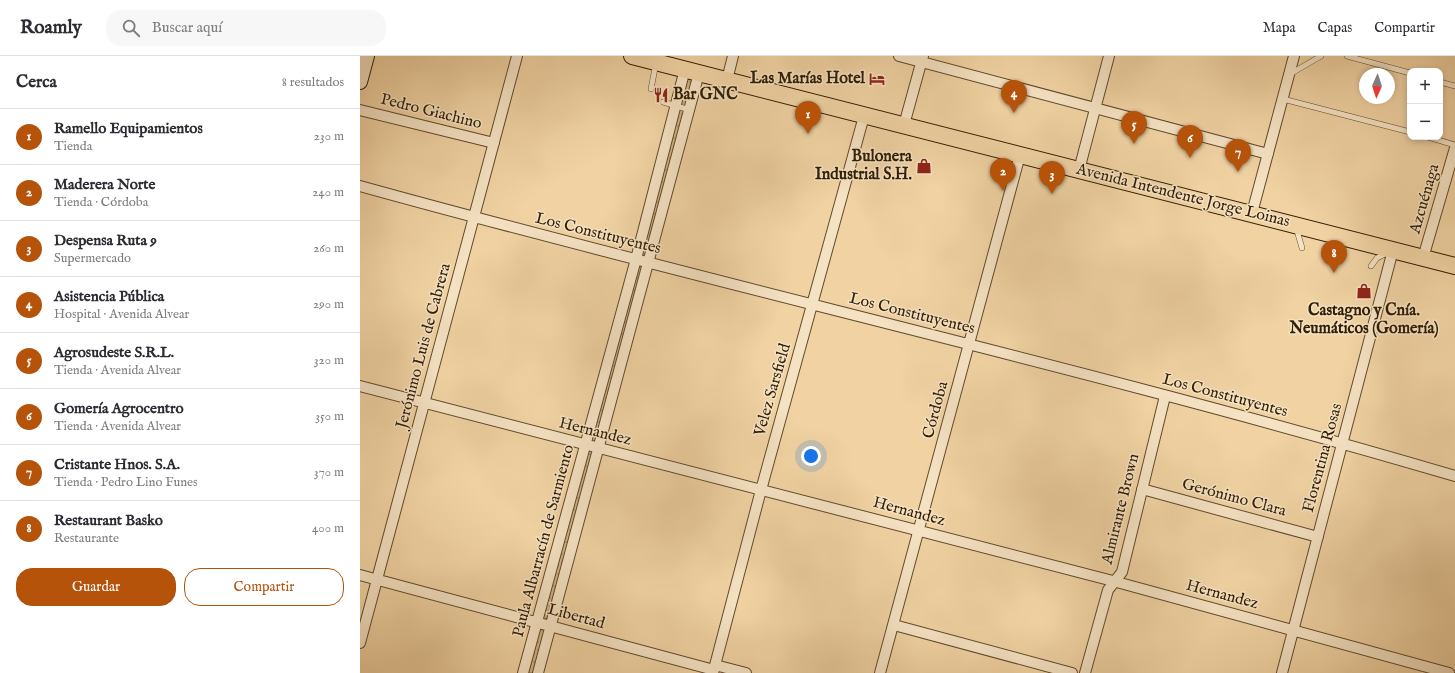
<!DOCTYPE html>
<html lang="es">
<head>
<meta charset="utf-8">
<style>
  :root { --surface:#fff; --page:#f7f7f7; --text:#2b2b33; --muted:#7c7c81; --line:#e1e1e2; --accent:#b45309 }
  body { margin:0; font-family:"IM FELL English",serif; background:var(--page); color:var(--text) }
  .controls { position:absolute; right:12px; top:12px; display:grid; overflow:hidden; border-radius:8px; box-shadow:0 2px 6px #0003 }
  .controls button { width:36px; height:36px; display:grid; place-items:center; padding:0; border:0; border-bottom:1px solid var(--line); background:var(--surface); color:var(--text); font:20px sans-serif }
  .compass { position:absolute; left:999px; top:12px; width:36px; height:36px; border-radius:50%; background:var(--surface); box-shadow:0 2px 6px #0003; rotate:183deg }
  .you { position:absolute; left:451px; top:400px; width:14px; height:14px; margin:-10px; border:3px solid #fff; border-radius:50%; background:#1a73e8; box-shadow:0 0 0 6px #1a73e833 }
  .badge { display:grid; place-items:center; width:26px; height:26px; border-radius:50%; background:var(--accent); color:#fff; font-size:13px; font-weight:700 }
  .pin { position:absolute; translate:-50% -33px; filter:drop-shadow(0 1px 2px #0008) }
  .pin::after { content:''; position:absolute; top:21px; width:14px; height:12px; background:inherit; clip-path:polygon(0 0,100% 0,50% 100%) }
  .list { margin:0; padding:0; list-style:none }
  h2 { display:flex; justify-content:space-between; align-items:center; height:52px; margin:0; padding:0 16px; font-size:17px }
  h2 small { font-size:13px; font-weight:400; color:var(--muted) }
  .list li { display:grid; grid-template-columns:26px 1fr auto; gap:12px; align-items:center; box-sizing:border-box; height:56px; padding:0 16px; border-top:1px solid var(--line) }
  .list b { display:block; font-size:15px; white-space:nowrap }
  .list p { margin:0; font-size:13px; white-space:nowrap; color:var(--muted) }
  .list em { font-size:13px; font-style:normal; color:var(--muted) }
  .actions { display:flex; gap:8px; padding:12px 16px }
  .actions a { flex:1; padding:9px 0; border:1px solid var(--accent); border-radius:16px; text-align:center; font-size:14px; color:var(--accent) }
  .actions .main { background:var(--accent); color:#fff }
  .icon { flex:none; width:22px; height:22px; fill:none; stroke:currentColor; stroke-width:2; stroke-linecap:round; stroke-linejoin:round }
  .map { position:relative; flex:none; width:1095px; height:617px; overflow:hidden }
  header { display:flex; align-items:center; gap:24px; box-sizing:border-box; height:56px; padding:0 20px; background:var(--surface); border-bottom:1px solid var(--line) }
  header strong { font-size:19px }
  nav { display:flex; gap:22px; margin-inline-start:auto; font-size:14px }
  .search { width:280px; height:36px; background:var(--page); display:flex; align-items:center; gap:10px; box-sizing:border-box; padding:0 14px; border-radius:16px; color:var(--muted); font-size:15px }
  main { display:flex }
  aside { flex:1; background:var(--surface) }
  .map>svg:first-child { display:block }
  .grass { fill:url(#grass-dots); stroke:#806846 }
  .lines { fill:none; stroke-linecap:round; stroke-linejoin:round }
  .service-casing { stroke:#614a2b; stroke-width:6 }
  .minor-casing { stroke:#614a2b; stroke-width:12 }
  .secondary-casing { stroke:#311d03; stroke-width:16 }
  .primary-casing { stroke:#311d03; stroke-width:18 }
  .service { stroke:#f5e2c3; stroke-width:5 }
  .minor { stroke:#f5e2c3; stroke-width:10 }
  .secondary { stroke:#f5e2c3; stroke-width:14 }
  .primary { stroke:#f0d2a3; stroke-width:16 }
  .labels { text-anchor:middle; dominant-baseline:central; stroke-width:3; stroke-linejoin:round; paint-order:stroke }
  .poi-label { font-size:16px; font-weight:bold; fill:#311d03; stroke:#f5e2c3; text-anchor:end }
  .street-label { font-size:16px; fill:#311d03; stroke:#f5e2c3 }
</style>
</head>
<body>
<header>
<strong>Roamly</strong>
<div class="search"><svg class="icon" aria-label="search" viewBox="0 0 24 24"><circle cx="10" cy="10" r="6"/><path d="M15 15l6 6"/></svg>Buscar aquí</div>
<nav><a>Mapa</a><a>Capas</a><a>Compartir</a></nav>
</header>
<main>
<aside>
<h2>Cerca<small>8 resultados</small></h2>
<ul class="list">
<li><span class="badge">1</span><div><b>Ramello Equipamientos</b><p>Tienda</p></div><em>230 m</em></li>
<li><span class="badge">2</span><div><b>Maderera Norte</b><p>Tienda · Córdoba</p></div><em>240 m</em></li>
<li><span class="badge">3</span><div><b>Despensa Ruta 9</b><p>Supermercado</p></div><em>260 m</em></li>
<li><span class="badge">4</span><div><b>Asistencia Pública</b><p>Hospital · Avenida Alvear</p></div><em>290 m</em></li>
<li><span class="badge">5</span><div><b>Agrosudeste S.R.L.</b><p>Tienda · Avenida Alvear</p></div><em>320 m</em></li>
<li><span class="badge">6</span><div><b>Gomería Agrocentro</b><p>Tienda · Avenida Alvear</p></div><em>350 m</em></li>
<li><span class="badge">7</span><div><b>Cristante Hnos. S.A.</b><p>Tienda · Pedro Lino Funes</p></div><em>370 m</em></li>
<li><span class="badge">8</span><div><b>Restaurant Basko</b><p>Restaurante</p></div><em>400 m</em></li>
</ul>
<div class="actions"><a class="main">Guardar</a><a>Compartir</a></div>
</aside>
<div class="map">
<svg width="1095" height="617" viewBox="0 0 1095 617">
  <defs>
    <pattern id="grass-dots" width="8" height="8" patternUnits="userSpaceOnUse"><rect width="8" height="8" fill="#d0b388"/><path d="M2 2h.1M6 6h.1" fill="none" stroke="#a9916d" stroke-width="1.8" stroke-linecap="round"/></pattern>
  </defs>
  <rect width="100%" height="100%" fill="#f0d2a3"/>
  <filter id="stains"><feTurbulence type="fractalNoise" baseFrequency=".005" numOctaves="4"/><feColorMatrix values="0 0 0 0 .2 0 0 0 0 .09 0 0 0 0 .02 0 0 0 .5 -.17"/></filter>
  <radialGradient id="worn" r=".72"><stop offset=".6" stop-color="#630" stop-opacity="0"/><stop offset="1" stop-color="#630" stop-opacity=".3"/></radialGradient>
  <!-- grass -->
  <path class="grass" d="M325,13L339,17L178,617H164Z"/>
  <g class="lines">
    <defs>
      <path id="service" d="M987,0L1050,17
        M930,18L961,0
        M1080,26L1095,30
        M291,33L296,7
        M923,43L1050,76
        M303,46L330,54
        M1068,81L1095,89
        M936,171L942,192
        M1011,210L1017,202L1027,197"/>
      <path id="minor" d="M539,0L908,98
        M367,24L373,0
        M0,54L134,87
        M544,69L563,0
        M719,114L749,0
        M0,130C364,231 733,313 1095,420
        M892,157L934,0
        M1063,202L1095,92
        M0,330L753,525L1089,617
        M782,433L958,481
        M0,519L354,614
        M534,569L712,617
        M0,587L157,0
        M355,609L386,617
        M163,617L276,203L325,13
        M178,617L339,17
        M353,617L401,434L504,60
        M520,617L660,99
        M725,617L748,534L762,516L805,340
        M922,617L1033,194"/>
      <path id="secondary" d="M0,26L7,0"/>
      <path id="primary" d="M272,0L1095,210"/>
    </defs>
    <!-- service casing -->
    <use href="#service" class="service-casing"/>
    <!-- minor casing -->
    <use href="#minor" class="minor-casing"/>
    <!-- secondary casing -->
    <use href="#secondary" class="secondary-casing"/>
    <!-- primary casing -->
    <use href="#primary" class="primary-casing"/>
    <!-- service -->
    <use href="#service" class="service"/>
    <!-- minor -->
    <use href="#minor" class="minor"/>
    <!-- secondary -->
    <use href="#secondary" class="secondary"/>
    <!-- primary -->
    <use href="#primary" class="primary"/>
  </g>
  <!-- icons -->
  <defs>
    <symbol id="hotel-bare" viewBox="-9 -9 18 18"><path d="M-6-4.5h1.5V1H6V5H4.5V3h-9V5H-6ZM-4 0a1.8 1.8 0 1 1 3.6 0ZM.5 0V-2.5h3Q6-2.5 6 0Z" fill="#8f2418" stroke="#f5e2c3" stroke-width="2.5" paint-order="stroke"/></symbol>
    <symbol id="restaurant-bare" viewBox="-9 -9 18 18"><path d="M-5-6h1v4h1v-4h1v4h1v-4h1v5L-1.5 .5V6h-2V.5L-5-1ZM5-6V6H3V1.5H1.5Q1.5-4 5-6Z" fill="#8f2418" stroke="#f5e2c3" stroke-width="2.5" paint-order="stroke"/></symbol>
    <symbol id="shop-bare" viewBox="-9 -9 18 18"><path d="M-5-2.5h2.3a2.7 3.5 0 0 1 5.4 0H5L5.5 6h-11ZM-1.5-2.5h3a1.5 2.3 0 0 0-3 0Z" fill="#8f2418" stroke="#f5e2c3" stroke-width="2.5" paint-order="stroke"/></symbol>
  </defs>
  <g fill-rule="evenodd">
    <use href="#hotel-bare" x="506" y="12" width="22" height="22"/>
    <use href="#restaurant-bare" x="290" y="28" width="22" height="22"/>
    <use href="#shop-bare" x="553" y="99" width="22" height="22"/>
    <use href="#shop-bare" x="993" y="224" width="22" height="22"/>
  </g>
  <g class="labels">
    <!-- poi labels -->
    <g class="poi-label">
      <text x="505" y="23">Las Marías Hotel</text>
      <text x="313" y="39" text-anchor="start">Bar GNC</text>
      <text x="552" y="101">Bulonera<tspan x="552" dy="18">Industrial S.H.</tspan></text>
      <text x="1004" y="255" text-anchor="middle">Castagno y Cnía.<tspan x="1004" dy="18">Neumáticos (Gomería)</tspan></text>
    </g>
    <!-- street labels -->
    <g class="street-label">
      <text transform="translate(71 56) rotate(14)">Pedro Giachino</text>
      <text transform="translate(823 140) rotate(14)">Avenida Intendente Jorge Loinas</text>
      <text transform="translate(1065 143) rotate(-74)">Azcuénaga</text>
      <text transform="translate(238 178) rotate(14)">Los Constituyentes</text>
      <text transform="translate(552 258) rotate(14)">Los Constituyentes</text>
      <text transform="translate(64 290) rotate(-75)">Jerónimo Luis de Cabrera</text>
      <text transform="translate(413 334) rotate(-74)">Velez Sarsfield</text>
      <text transform="translate(865 340) rotate(15)">Los Constituyentes</text>
      <text transform="translate(576 354) rotate(-75)">Córdoba</text>
      <text transform="translate(235 376) rotate(14)">Hernandez</text>
      <text transform="translate(963 402) rotate(-75)">Florentina Rosas</text>
      <text transform="translate(874 442) rotate(15)">Gerónimo Clara</text>
      <text transform="translate(761 453) rotate(-76)">Almirante Brown</text>
      <text transform="translate(549 456) rotate(15)">Hernandez</text>
      <text transform="translate(184 485) rotate(-75)">Paula Albarracín de Sarmiento</text>
      <text transform="translate(862 539) rotate(15)">Hernandez</text>
      <text transform="translate(216 561) rotate(15)">Libertad</text>
    </g>
  </g>
  <rect width="100%" height="100%" filter="url(#stains)"/>
  <rect width="100%" height="100%" fill="url(#worn)"/>
</svg>
<div class="controls">
<button>+</button>
<button>−</button>
</div>
<svg class="compass" viewBox="-18 -18 36 36"><path d="M0-13l5 13h-10z" fill="#e53935"/><path d="M0 13l5-13h-10z" fill="#7c7c81"/></svg>
<div class="you"></div>
<div class="pin badge" style="left:448px;top:78px">1</div>
<div class="pin badge" style="left:643px;top:135px">2</div>
<div class="pin badge" style="left:692px;top:138px">3</div>
<div class="pin badge" style="left:654px;top:57px">4</div>
<div class="pin badge" style="left:774px;top:88px">5</div>
<div class="pin badge" style="left:830px;top:102px">6</div>
<div class="pin badge" style="left:878px;top:116px">7</div>
<div class="pin badge" style="left:974px;top:217px">8</div>
</div>
</main>
</body>
</html>
